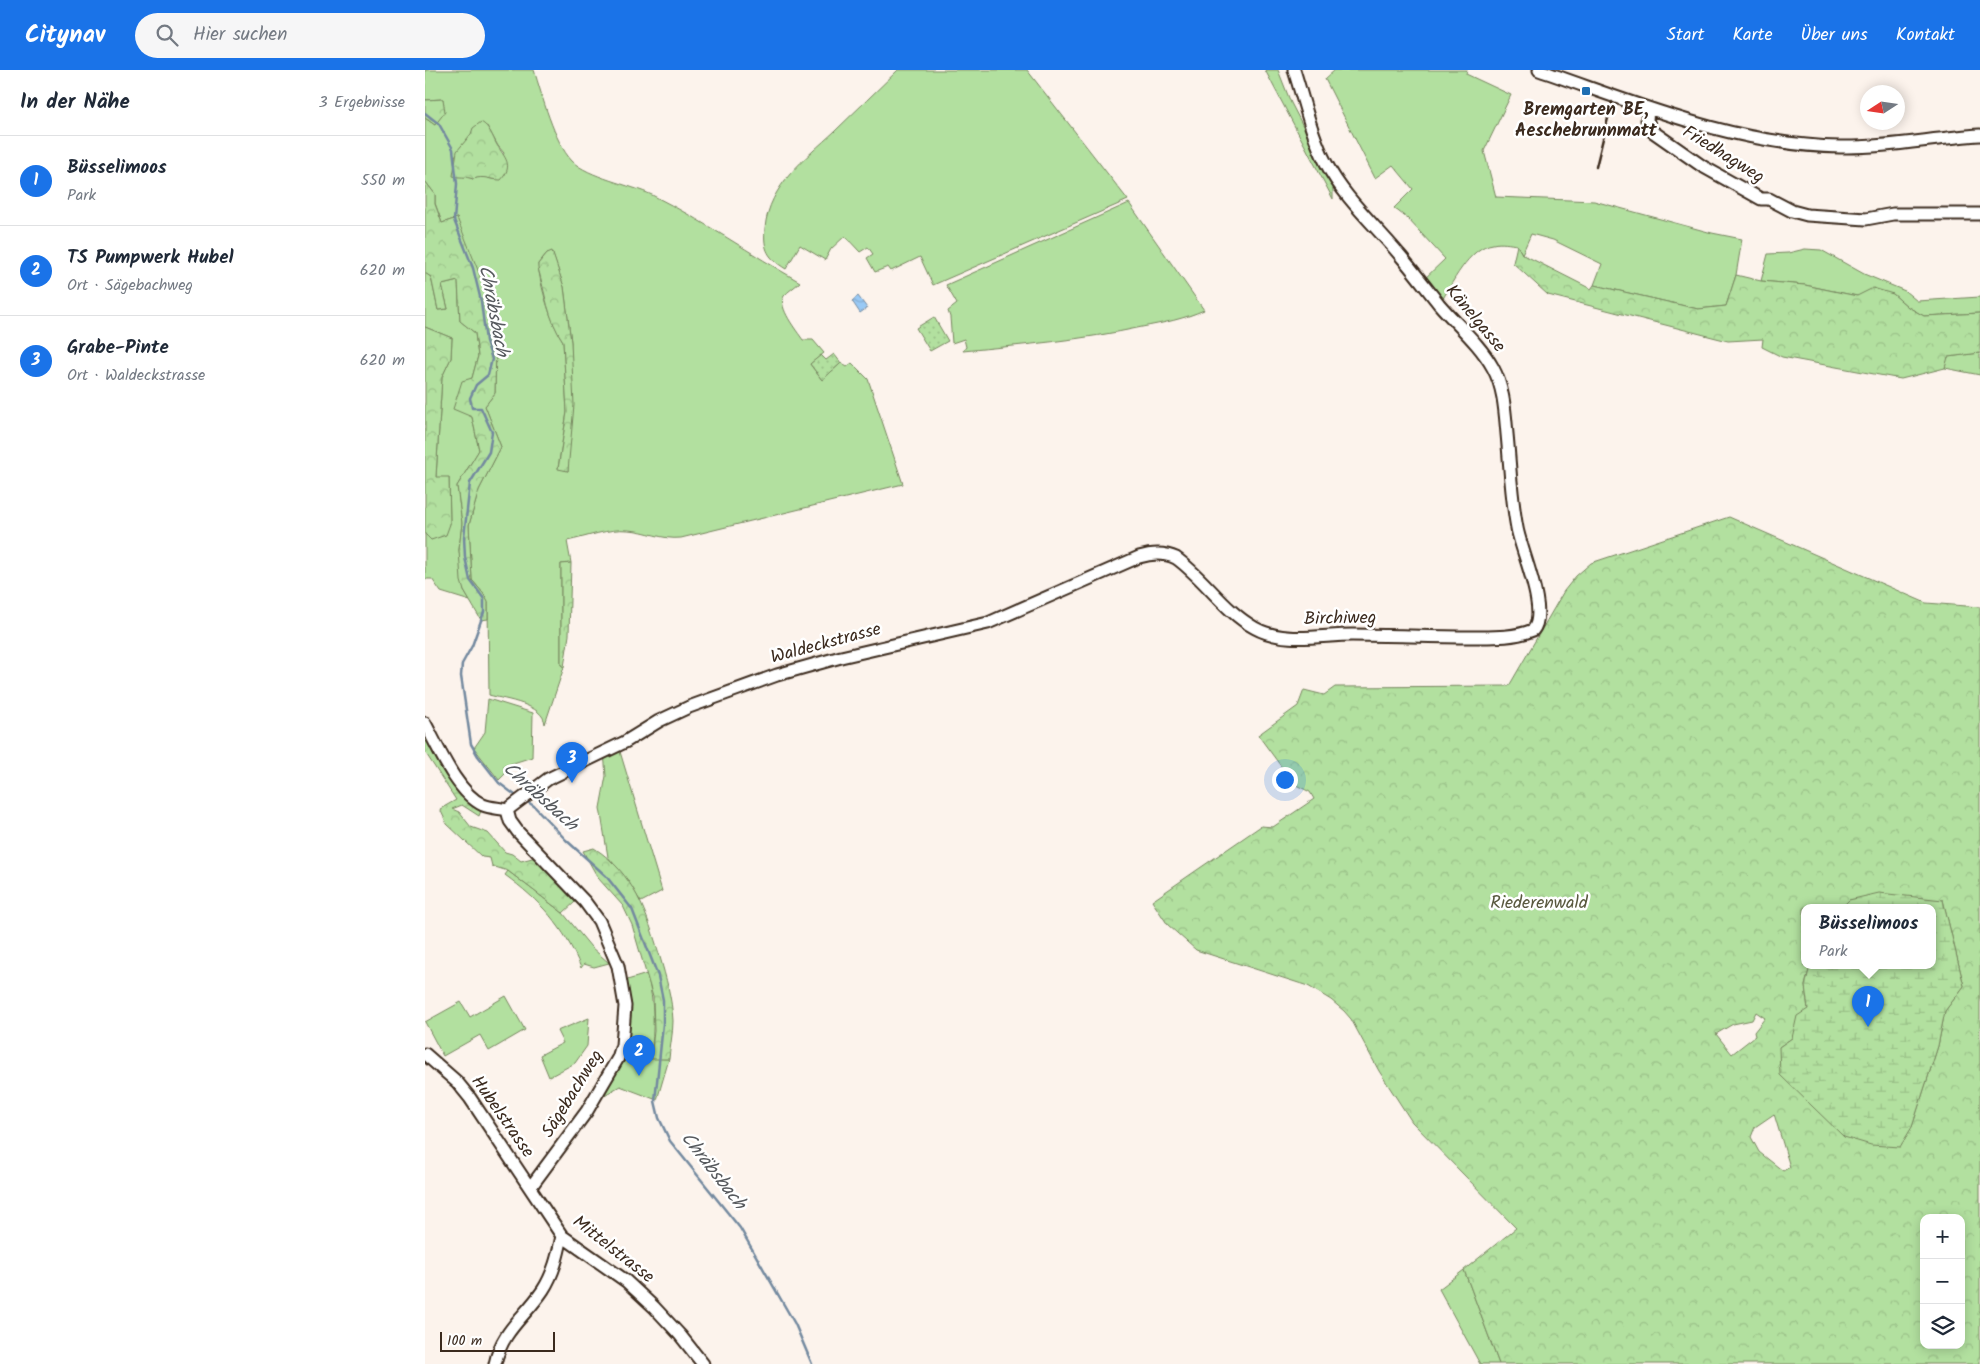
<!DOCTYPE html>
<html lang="de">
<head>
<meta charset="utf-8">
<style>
  :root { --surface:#fff; --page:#f6f6f7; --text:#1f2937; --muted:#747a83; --line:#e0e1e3; --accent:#1a73e8 }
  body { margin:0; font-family:Kalam,sans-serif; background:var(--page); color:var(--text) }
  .controls { position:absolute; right:15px; bottom:15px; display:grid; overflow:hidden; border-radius:10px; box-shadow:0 2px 12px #0003 }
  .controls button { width:45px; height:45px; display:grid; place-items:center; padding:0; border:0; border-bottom:1px solid var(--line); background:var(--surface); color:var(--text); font:25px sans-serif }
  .compass { position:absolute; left:1435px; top:15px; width:45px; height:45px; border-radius:50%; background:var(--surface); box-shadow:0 2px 12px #0003; rotate:258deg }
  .scale { position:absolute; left:15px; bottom:12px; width:115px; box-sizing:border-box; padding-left:5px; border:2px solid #3b2a1e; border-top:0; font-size:14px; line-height:18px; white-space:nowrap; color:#3b2a1e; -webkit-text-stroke:4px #fff; paint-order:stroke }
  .you { position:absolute; left:859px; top:709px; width:18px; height:18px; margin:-12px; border:4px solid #fff; border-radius:50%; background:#1a73e8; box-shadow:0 0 0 8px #1a73e833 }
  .badge { display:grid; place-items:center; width:32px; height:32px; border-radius:50%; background:var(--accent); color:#fff; font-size:16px; font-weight:700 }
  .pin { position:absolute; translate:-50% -41px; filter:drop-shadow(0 1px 2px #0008) }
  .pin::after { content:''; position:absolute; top:26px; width:18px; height:15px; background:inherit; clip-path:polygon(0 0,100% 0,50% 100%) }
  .popup { position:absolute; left:1376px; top:834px; width:135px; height:65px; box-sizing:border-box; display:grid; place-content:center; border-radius:10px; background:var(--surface); filter:drop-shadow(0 1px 4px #0005); font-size:16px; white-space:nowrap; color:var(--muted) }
  .popup b { font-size:19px; color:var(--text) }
  .popup::after { content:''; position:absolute; left:50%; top:100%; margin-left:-10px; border:10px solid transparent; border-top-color:var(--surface) }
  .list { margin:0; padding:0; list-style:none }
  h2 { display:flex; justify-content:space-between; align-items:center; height:65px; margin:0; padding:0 20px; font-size:21px }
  h2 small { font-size:16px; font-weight:400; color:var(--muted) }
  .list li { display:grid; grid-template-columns:32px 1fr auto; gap:15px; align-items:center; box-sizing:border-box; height:90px; padding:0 20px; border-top:1px solid var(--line) }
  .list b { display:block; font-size:19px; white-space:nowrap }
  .list p { margin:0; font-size:16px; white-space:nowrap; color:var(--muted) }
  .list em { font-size:16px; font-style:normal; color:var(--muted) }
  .icon { flex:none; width:28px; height:28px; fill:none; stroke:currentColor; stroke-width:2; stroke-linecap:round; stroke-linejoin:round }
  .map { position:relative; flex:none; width:1555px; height:1294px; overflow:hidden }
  header { display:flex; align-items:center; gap:30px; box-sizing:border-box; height:70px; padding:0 25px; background:var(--accent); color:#fff }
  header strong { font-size:24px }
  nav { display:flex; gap:28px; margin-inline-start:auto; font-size:18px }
  .search { width:350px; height:45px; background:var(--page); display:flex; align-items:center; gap:12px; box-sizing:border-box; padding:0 18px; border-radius:28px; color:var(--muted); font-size:19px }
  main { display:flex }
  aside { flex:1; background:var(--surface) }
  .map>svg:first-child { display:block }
  .grass { fill:#b2e09f; stroke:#76855e; fill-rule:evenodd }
  .forest { fill:url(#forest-crowns); stroke:#76855e; fill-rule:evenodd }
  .wetland { fill:url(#wetland-marsh); stroke:#76855e }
  .garden { fill:url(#garden-dots); stroke:#76855e }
  .water { fill:url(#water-waves); stroke:#73899f }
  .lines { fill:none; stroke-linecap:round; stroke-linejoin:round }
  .stream { stroke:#73899f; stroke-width:2.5 }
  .minor-casing { stroke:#3b2a1e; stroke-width:15 }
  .minor { stroke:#fff; stroke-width:11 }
  .rail { stroke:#3b2a1e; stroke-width:2.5 }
  .poi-dot { fill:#1f6fb2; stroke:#fff; stroke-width:2 }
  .labels { text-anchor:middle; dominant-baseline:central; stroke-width:5; stroke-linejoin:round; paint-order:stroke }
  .poi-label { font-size:18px; font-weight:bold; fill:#3b2a1e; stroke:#fff }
  .street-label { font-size:18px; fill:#3b2a1e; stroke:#fff }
  .park-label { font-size:18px; fill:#59583e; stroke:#fff }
  .water-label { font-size:19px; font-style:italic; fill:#575a5e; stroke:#fff }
</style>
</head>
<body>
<header>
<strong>Citynav</strong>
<div class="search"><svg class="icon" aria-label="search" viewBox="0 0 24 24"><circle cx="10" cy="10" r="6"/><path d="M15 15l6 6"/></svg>Hier suchen</div>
<nav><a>Start</a><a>Karte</a><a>Über uns</a><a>Kontakt</a></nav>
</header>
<main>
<aside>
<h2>In der Nähe<small>3 Ergebnisse</small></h2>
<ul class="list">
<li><span class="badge">1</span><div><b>Büsselimoos</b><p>Park</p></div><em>550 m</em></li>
<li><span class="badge">2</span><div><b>TS Pumpwerk Hubel</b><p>Ort · Sägebachweg</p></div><em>620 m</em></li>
<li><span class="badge">3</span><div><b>Grabe-Pinte</b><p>Ort · Waldeckstrasse</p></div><em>620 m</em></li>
</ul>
</aside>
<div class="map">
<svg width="1555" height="1294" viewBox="0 0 1555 1294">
  <defs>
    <pattern id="forest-crowns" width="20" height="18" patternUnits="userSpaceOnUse" patternTransform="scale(1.25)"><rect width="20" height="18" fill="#b2e09f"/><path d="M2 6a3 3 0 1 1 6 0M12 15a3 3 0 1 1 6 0" fill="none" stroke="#9ac088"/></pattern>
    <pattern id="wetland-marsh" width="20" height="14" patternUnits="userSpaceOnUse" patternTransform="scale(1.25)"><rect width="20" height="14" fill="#b2e09f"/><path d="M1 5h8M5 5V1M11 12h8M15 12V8" fill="none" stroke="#9ac088"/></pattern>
    <pattern id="garden-dots" width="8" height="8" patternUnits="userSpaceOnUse" patternTransform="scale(1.25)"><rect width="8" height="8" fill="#b2e09f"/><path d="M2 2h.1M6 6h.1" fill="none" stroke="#9ac088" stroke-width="1.8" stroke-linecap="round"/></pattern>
    <pattern id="water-waves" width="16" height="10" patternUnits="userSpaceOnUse" patternTransform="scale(1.25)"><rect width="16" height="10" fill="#99c9f5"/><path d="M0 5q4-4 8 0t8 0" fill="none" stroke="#85add2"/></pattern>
  </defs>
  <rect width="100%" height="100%" fill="#fcf3ec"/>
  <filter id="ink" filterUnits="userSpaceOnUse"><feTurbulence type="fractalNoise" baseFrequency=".02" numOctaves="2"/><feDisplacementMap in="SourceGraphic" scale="10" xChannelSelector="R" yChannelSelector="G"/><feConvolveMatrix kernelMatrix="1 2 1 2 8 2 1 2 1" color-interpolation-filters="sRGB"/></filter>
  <g filter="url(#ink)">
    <!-- grass -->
    <path class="grass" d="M0,0H109C117,25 129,72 147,91C163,107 206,115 227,125C279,151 326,184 375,212C370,217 363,221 359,226C352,237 372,261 378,270H388L399,283L385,294L397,310L416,293L422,297L427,293L443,309L478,414L256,468C237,470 222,461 203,460C184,458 162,467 142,471L146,493L136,494V595L139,597L120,654C118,634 81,630 64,625L63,533L58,523L47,510L44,455L54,420L76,377L60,336L70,323L71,274L32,148L17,153L10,133V124L0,111V48L10,55L18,29L0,30ZM62,56L73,76L79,83L70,110L57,106L48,109L40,106L30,86L46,64ZM127,182L139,217L146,272L143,401L133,398L142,342L138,271C126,254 115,215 113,194L122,183Z
      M473,0H602L703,130L508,215L495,187L466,201L463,197L450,202L442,188L448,184L443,177L435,182L420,166L406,179L400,190L375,175L361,199C343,188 338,180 340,158C344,115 380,89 410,61C431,41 452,20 473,0Z
      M840,0H853L866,33L908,114V129Z
      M910,0H1042L1041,4L1086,25L1059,81L1071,127L1169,131L1287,163L1317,169L1311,205L1301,236L1273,239L1169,215L1177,194L1128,170L1106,164L1097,184L1092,175C1085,174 1076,172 1068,174C1044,177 1026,215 1015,234L996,212L1020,189L983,149L969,138L988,119L968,95L950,108L900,9Z
      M704,133L779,240C759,249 738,253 717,257C658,270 598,275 538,281L541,277L539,269L527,273L525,247L523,241L532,234L521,215Z
      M1380,179L1396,180L1439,204L1480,221L1492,231L1555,227V243L1499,246L1483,237L1468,224L1432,226L1380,215L1336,211L1343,184L1363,183Z
      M0,203L6,207L13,240L23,239L17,215L33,211L35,251L50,263L53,286L47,308V347L54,380L32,416L37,453L34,480L39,521L45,531L16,522L7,509H0V464L6,470L25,454L24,408H11L17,307L26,288L27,268L0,257Z
      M1555,283V305L1520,298L1522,287Z
      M63,629L108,643L107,687L79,696L80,704L74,710L49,678L60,662Z
      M193,675L237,821L216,832L200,807L183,787L175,738L181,706L179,682Z
      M83,801L138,843L166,877L184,893L169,897L159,894L156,898C140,857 114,830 80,805Z
      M222,904C230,934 229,958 226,988L244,989L232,1030L195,1016L171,1030L193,995L199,911Z
      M81,926L100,960L64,981L55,965L18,986L0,952L36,932L45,947Z
      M164,948L162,976L150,993L124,1007L115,985L138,973L132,961Z
      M1039,1200L1074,1294H1055L1014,1219Z"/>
    <!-- forest -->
    <path class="forest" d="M18,29L20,42L10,55L0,48V30Z
      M56,52C65,57 67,66 72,75C80,88 89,95 76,110C64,110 60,105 48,109C40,106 35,108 28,106L32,81L46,64L48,58Z
      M0,111L10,124V134L17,153L32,148L63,225L71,273L70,323L60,336L76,377L54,420L44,455L47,510L58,523L63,532V549L56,550L39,521L36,511L34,480L37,453L32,416L54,380L47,347L28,339L37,311L47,308L53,286L50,263L35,251L33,211L17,215L23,239L13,240L6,207L0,203Z
      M1092,175L1097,184L1166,219L1169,215L1273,239L1301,236L1311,205L1336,211L1380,215L1432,226L1448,218L1468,224L1483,237L1499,246L1555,243V283L1523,287L1520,298L1476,309L1357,287L1337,277L1338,269L1303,271L1123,225L1088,193Z
      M127,181L139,217L146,272L149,335L143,401L133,399L142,342L138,271C123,250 120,222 113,198V194L122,183Z
      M0,257L27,268L26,288L17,307L11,407H24L25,454L21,465L6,470L0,464Z
      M1304,447L1501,533L1555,537V1294H1074L1039,1200L1091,1158L987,1052L954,1001L926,949L919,941L906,930L883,916L771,880L743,855L727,831L836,756L848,757L889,729L885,722L869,714L833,665L873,636L879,620L899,625L910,617L1084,616L1139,521L1151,506L1166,493ZM1424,830H1518L1539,916L1520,941L1513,976L1487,1057L1354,977L1367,968L1383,939L1380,916L1385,896H1379V838H1416ZM1331,942L1340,948L1329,962L1330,966L1307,984L1291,964L1308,954L1327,950ZM1349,1044L1365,1097L1358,1101L1334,1082L1326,1067L1330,1057ZM1499,1148H1536V1275H1499Z
      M146,493L144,565L139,597L136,595V494Z
      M0,649L17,681L57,738L54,746L37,735L27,739L34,742L46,757L63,763L80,782L87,784L96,791L111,787L150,832L138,843L83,801L67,796L65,788L57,787L22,754L15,739L31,730L0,682Z
      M169,778C209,803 222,844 235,887C241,908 247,928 248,951C248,963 245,977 244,989H226L229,961L228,927L207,855L198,836L173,808L158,781Z"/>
    <!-- wetland -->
    <path class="wetland" d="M1454,823L1518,830L1539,916L1520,941L1513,976L1487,1057L1475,1077L1446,1075L1419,1067L1355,1005L1354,977L1367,968L1372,946L1383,939L1380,916L1385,896H1507V838H1416L1424,830Z"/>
    <!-- garden -->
    <path class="garden" d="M509,247L523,271L505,281L491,258Z
      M409,284L416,293L397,310L385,294L396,285L401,290Z"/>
    <!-- water -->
    <path class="water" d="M433,226L442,238L435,243L427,231Z"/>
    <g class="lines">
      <!-- stream -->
      <path class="stream" d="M0,43L14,54L28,79L32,114L29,150L48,198L56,231L61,271L67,289L63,305L51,315L45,328L47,338H56L67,362L64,382L45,413L39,467L40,487L45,510L59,529V542L47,576L37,594L36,606L46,674L53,686L74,713L94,728
        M101,731L109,736L141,770L181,806L207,839L233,906L238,930V954L230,1031L234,1048L245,1071L315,1158L370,1254L387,1294"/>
      <defs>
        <path id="minor" d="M1114,0C1213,34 1309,75 1415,77C1462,78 1508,68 1555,65
          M1223,38L1222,50L1227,61L1277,96L1336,129H1344L1367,141L1382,145L1441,149L1468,144H1555
          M0,653C13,677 32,723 58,735C65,738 74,738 82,740
          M82,740L123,709L200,672L234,651L264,637L352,605L416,587L563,553L714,487C727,483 739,482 751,488C779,508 800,542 830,558C859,574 896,565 927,565C966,565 1006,567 1045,567C1066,567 1089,568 1108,560C1124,542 1096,481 1092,458C1086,427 1085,395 1082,364C1080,342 1079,318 1068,298C1055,274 1032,255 1014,234C1001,218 988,200 974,184C949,154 919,128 901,93C886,64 879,31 869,0
          M82,740L85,751L93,762L160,832L174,851L193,896L200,936L197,975L193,988L162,1041L105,1118
          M0,984L32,1012L45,1028L137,1166L201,1211L229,1237L255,1265L278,1294
          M70,1294C77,1260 100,1247 118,1220C129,1203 133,1185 137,1166"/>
      </defs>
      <!-- minor casing -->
      <use href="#minor" class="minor-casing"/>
      <!-- minor -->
      <use href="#minor" class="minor"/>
      <!-- rail -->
      <path class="rail" d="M1171,97L1187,32"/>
    </g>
  </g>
  <!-- markers -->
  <rect class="poi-dot" x="1156" y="16" width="10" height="10" rx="2.5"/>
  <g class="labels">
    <!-- poi labels -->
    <g class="poi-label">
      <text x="1161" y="40">Bremgarten BE,<tspan x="1161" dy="21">Aeschebrunnmatt</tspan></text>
    </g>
    <!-- street labels -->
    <g class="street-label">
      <text transform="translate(1298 85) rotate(32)">Friedhagweg</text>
      <text transform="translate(1050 249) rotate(50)">Känelgasse</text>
      <text transform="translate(915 549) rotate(-1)">Birchiweg</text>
      <text transform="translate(401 574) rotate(-15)">Waldeckstrasse</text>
      <text transform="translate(148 1024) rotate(-58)">Sägebachweg</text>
      <text transform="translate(77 1047) rotate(55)">Hubelstrasse</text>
      <text transform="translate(188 1180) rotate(38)">Mittelstrasse</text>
    </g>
    <!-- park labels -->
    <g class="park-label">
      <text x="1114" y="833">Riederenwald</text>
    </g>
    <!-- water labels -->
    <g class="water-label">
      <text transform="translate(68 241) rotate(79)">Chräbsbach</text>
      <text transform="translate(115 727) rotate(42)">Chräbsbach</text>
      <text transform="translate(288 1101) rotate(52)">Chräbsbach</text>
    </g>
  </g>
</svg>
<div class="controls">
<button>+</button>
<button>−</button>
<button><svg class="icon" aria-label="layers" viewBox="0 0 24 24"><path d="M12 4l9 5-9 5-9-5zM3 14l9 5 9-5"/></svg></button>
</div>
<svg class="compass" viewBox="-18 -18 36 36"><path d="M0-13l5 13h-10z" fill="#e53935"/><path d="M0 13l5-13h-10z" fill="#747a83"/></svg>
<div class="scale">100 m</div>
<div class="you"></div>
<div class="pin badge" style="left:1443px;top:957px">1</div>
<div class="popup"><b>Büsselimoos</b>Park</div>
<div class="pin badge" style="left:214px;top:1006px">2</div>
<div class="pin badge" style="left:147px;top:713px">3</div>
</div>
</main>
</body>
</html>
